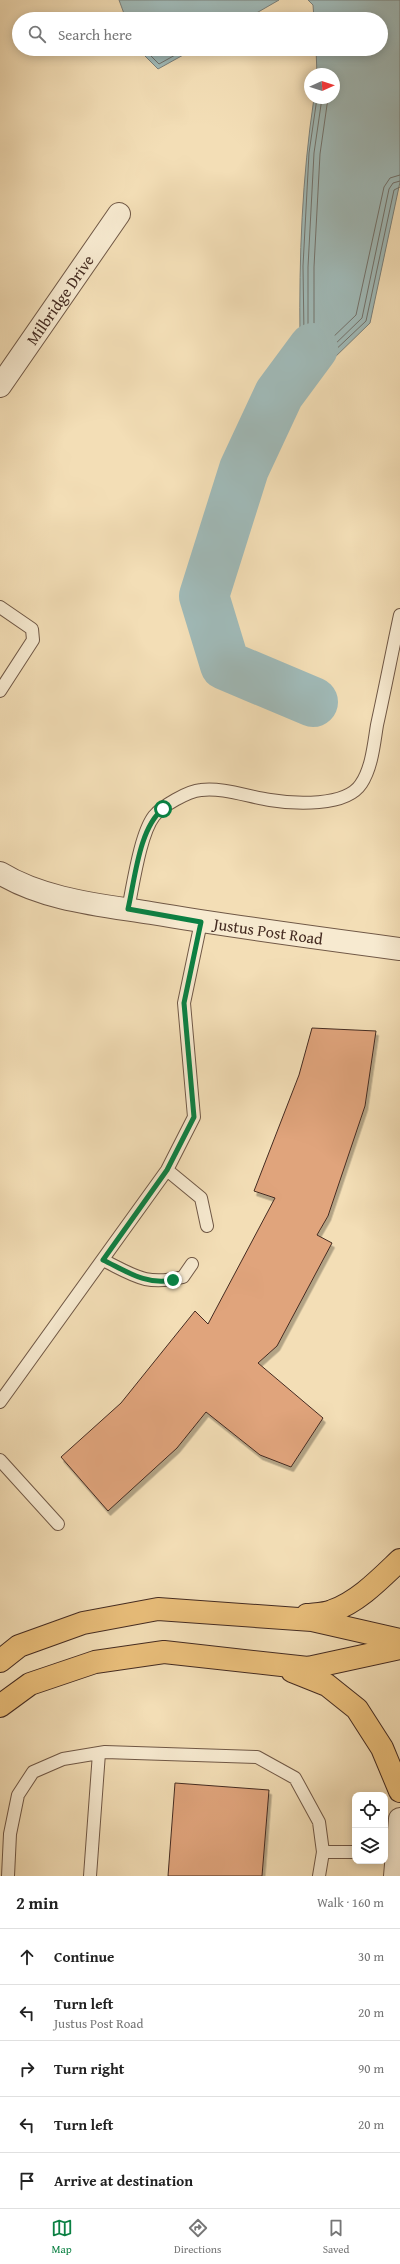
<!DOCTYPE html>
<html lang="en">
<head>
<meta charset="utf-8">
<style>
  :root { --surface:#fff; --page:#f2f2f2; --text:#222; --muted:#767676; --line:#e0e0e0; --accent:#0b8043 }
  body { margin:0; font-family:"Gentium Book Plus",serif; background:var(--page); color:var(--text) }
  .controls { position:absolute; right:12px; bottom:12px; display:grid; overflow:hidden; border-radius:8px; box-shadow:0 2px 10px #0003 }
  .controls button { width:36px; height:36px; display:grid; place-items:center; padding:0; border:0; border-bottom:1px solid var(--line); background:var(--surface); color:var(--text); font:20px sans-serif }
  .compass { position:absolute; left:304px; top:68px; width:36px; height:36px; border-radius:50%; background:var(--surface); box-shadow:0 2px 10px #0003; rotate:87deg }
  .stop { position:absolute; width:12px; height:12px; margin:-9px; border:3px solid #0b8043; border-radius:50%; background:#fff }
  .stop.end { background:#0b8043; border-color:#fff; box-shadow:0 1px 4px #0008 }
  .list { margin:0; padding:0; list-style:none }
  h2 { display:flex; justify-content:space-between; align-items:center; height:52px; margin:0; padding:0 16px; font-size:17px }
  h2 small { font-size:13px; font-weight:400; color:var(--muted) }
  .list li { display:grid; grid-template-columns:26px 1fr auto; gap:12px; align-items:center; box-sizing:border-box; height:56px; padding:0 16px; border-top:1px solid var(--line) }
  .list b { display:block; font-size:15px; white-space:nowrap }
  .list p { margin:0; font-size:13px; white-space:nowrap; color:var(--muted) }
  .list em { font-size:13px; font-style:normal; color:var(--muted) }
  .icon { flex:none; width:22px; height:22px; fill:none; stroke:currentColor; stroke-width:2; stroke-linecap:round; stroke-linejoin:round }
  .map { position:relative; flex:none; width:400px; height:1876px; overflow:hidden }
  .search { position:absolute; background:var(--surface); box-shadow:0 2px 10px #0003; left:12px; right:12px; top:12px; height:44px; display:flex; align-items:center; gap:10px; box-sizing:border-box; padding:0 14px; border-radius:22px; color:var(--muted); font-size:15px }
  .sheet { height:332px; background:var(--surface) }
  nav { display:flex; justify-content:space-around; align-items:center; box-sizing:border-box; height:56px; border-top:1px solid var(--line); background:var(--surface); font-size:11px; color:var(--muted) }
  nav a { display:grid; justify-items:center; gap:2px }
  nav .on { color:var(--accent) }
  .map>svg:first-child { display:block }
  .water { fill:#a0bab8; stroke:#7b817c }
  .lines { fill:none; stroke-linecap:round; stroke-linejoin:round }
  .shore { stroke:#72726c; stroke-width:1 }
  .river { stroke:#a0bab8; stroke-width:50 }
  .building { fill:#e0a47c; stroke:#442b21; filter:url(#shadow) }
  .service-casing { stroke:#705846; stroke-width:14 }
  .minor-casing { stroke:#705846; stroke-width:24 }
  .tertiary-casing { stroke:#705846; stroke-width:24 }
  .primary-casing { stroke:#442b21; stroke-width:24 }
  .service { stroke:#f7ead0; stroke-width:12 }
  .minor { stroke:#f7ead0; stroke-width:22 }
  .tertiary { stroke:#f7ead0; stroke-width:22 }
  .primary { stroke:#eabf7b; stroke-width:22 }
  .route { stroke:#0b8043; stroke-width:5 }
  .labels { text-anchor:middle; dominant-baseline:central; stroke-width:3; stroke-linejoin:round; paint-order:stroke }
  .street-label { font-size:16px; fill:#442b21; stroke:#f7ead0 }
</style>
</head>
<body>
<div class="map">
<svg width="400" height="1876" viewBox="0 0 400 1876">
  <defs>
    <filter id="shadow"><feDropShadow dx="2.5" dy="4.5" stdDeviation="0" flood-color="#0004"/></filter>
  </defs>
  <rect width="100%" height="100%" fill="#f3deb6"/>
  <filter id="stains"><feTurbulence type="fractalNoise" baseFrequency=".005" numOctaves="4"/><feColorMatrix values="0 0 0 0 .2 0 0 0 0 .09 0 0 0 0 .02 0 0 0 .5 -.17"/></filter>
  <radialGradient id="worn" r=".72"><stop offset=".6" stop-color="#630" stop-opacity="0"/><stop offset="1" stop-color="#630" stop-opacity=".3"/></radialGradient>
  <!-- water -->
  <path class="water" d="M119,0H279L246,19H126Z
    M308,0H400V182L370,323L331,361L300,338C299,257 302,178 314,98H334V74H317L316,49H381V19H314L313,5Z
    M138,49H194L158,69Z"/>
  <g class="lines">
    <!-- shore -->
    <path class="shore" d="M144,49L159,64L186,49
      M317,98L309,153L303,266L304,335L330,355L366,321L394,190L400,187
      M322,98L314,153L308,267V332L330,349L362,318L389,189L393,183L400,181
      M328,98L320,154L314,267V329L329,341L356,315L384,187L390,178L400,175"/>
    <!-- river -->
    <path class="river" d="M313,702L225,665L204,596L244,469L279,394L313,348"/>
  </g>
  <!-- building -->
  <path class="building" d="M312,1028L376,1031L365,1106L328,1216L317,1235L332,1243L277,1346L258,1363L323,1418L291,1467L260,1455L206,1412L177,1448L108,1511L61,1457L121,1403L195,1311L208,1324L275,1198L254,1191L299,1075Z
    M175,1783L269,1790L262,1876H168Z"/>
  <g class="lines">
    <defs>
      <path id="service" d="M0,607L32,629L33,640L0,691
        M128,909C133,886 140,834 154,816C162,806 188,791 201,790C222,787 249,797 270,800C294,804 346,807 361,784C372,768 374,743 377,725C385,689 392,652 400,615
        M167,1170L201,1198L207,1226
        M103,1260C135,1276 146,1286 183,1277L192,1264
        M0,1402L167,1170L194,1117L184,1003L201,922
        M0,1460L58,1524
        M8,1876L10,1834L18,1795L33,1772L63,1759L105,1752L257,1757L295,1778L319,1822L323,1852H355
        M90,1876L99,1753
        M319,1876L323,1852"/>
      <g id="minor">
        <path id="s1" d="M0,386L119,214"/>
        <path id="s2" d="M0,873C44,900 101,905 151,913C234,927 317,938 400,949"/>
      </g>
      <path id="tertiary" d="M395,1876L400,1819"/>
      <path id="primary" d="M307,1615C315,1614 325,1614 332,1611C358,1602 380,1579 400,1560
        M0,1661L19,1646L83,1623L158,1609L312,1620L400,1640
        M292,1671L327,1685L357,1709L382,1748L400,1791
        M0,1706L30,1684L95,1662L164,1652L308,1668L400,1648"/>
    </defs>
    <!-- service casing -->
    <use href="#service" class="service-casing"/>
    <!-- minor casing -->
    <use href="#minor" class="minor-casing"/>
    <!-- tertiary casing -->
    <use href="#tertiary" class="tertiary-casing"/>
    <!-- primary casing -->
    <use href="#primary" class="primary-casing"/>
    <!-- service -->
    <use href="#service" class="service"/>
    <!-- minor -->
    <use href="#minor" class="minor"/>
    <!-- tertiary -->
    <use href="#tertiary" class="tertiary"/>
    <!-- primary -->
    <use href="#primary" class="primary"/>
  </g>
  <g class="lines">
    <!-- route -->
    <path class="route" d="M163,809C139,828 135,879 128,909L201,922L184,1003L194,1117L167,1170L103,1260C126,1271 147,1286 173,1280"/>
  </g>
  <g class="labels">
    <!-- street labels -->
    <g class="street-label">
      <text stroke="none"><textPath href="#s1" startOffset="105">Milbridge Drive</textPath></text>
      <text stroke="none"><textPath href="#s2" startOffset="276">Justus Post Road</textPath></text>
    </g>
  </g>
  <rect width="100%" height="100%" filter="url(#stains)"/>
  <rect width="100%" height="100%" fill="url(#worn)"/>
</svg>
<div class="controls">
<button><svg class="icon" aria-label="locate" viewBox="0 0 24 24"><circle cx="12" cy="12" r="6"/><path d="M12 2v4M12 18v4M2 12h4M18 12h4"/></svg></button>
<button><svg class="icon" aria-label="layers" viewBox="0 0 24 24"><path d="M12 4l9 5-9 5-9-5zM3 14l9 5 9-5"/></svg></button>
</div>
<svg class="compass" viewBox="-18 -18 36 36"><path d="M0-13l5 13h-10z" fill="#e53935"/><path d="M0 13l5-13h-10z" fill="#767676"/></svg>
<div class="stop" style="left:163px;top:809px"></div>
<div class="stop end" style="left:173px;top:1280px"></div>
<div class="search"><svg class="icon" aria-label="search" viewBox="0 0 24 24"><circle cx="10" cy="10" r="6"/><path d="M15 15l6 6"/></svg>Search here</div>
</div>
<section class="sheet">
<h2>2 min<small>Walk · 160 m</small></h2>
<ul class="list">
<li><svg class="icon" aria-label="ahead" viewBox="0 0 24 24"><path d="M12 20V5M6 11l6-6 6 6"/></svg><div><b>Continue</b></div><em>30 m</em></li>
<li><svg class="icon" aria-label="left" viewBox="0 0 24 24"><path d="M17 20v-9H6M10 6l-5 5 5 5"/></svg><div><b>Turn left</b><p>Justus Post Road</p></div><em>20 m</em></li>
<li><svg class="icon" aria-label="right" viewBox="0 0 24 24"><path d="M7 20v-9h11M14 6l5 5-5 5"/></svg><div><b>Turn right</b></div><em>90 m</em></li>
<li><svg class="icon" aria-label="left" viewBox="0 0 24 24"><path d="M17 20v-9H6M10 6l-5 5 5 5"/></svg><div><b>Turn left</b></div><em>20 m</em></li>
<li><svg class="icon" aria-label="arrive" viewBox="0 0 24 24"><path d="M6 21V4h12l-3 4 3 4H6"/></svg><div><b>Arrive at destination</b></div></li>
</ul>
</section>
<nav>
<a class="on"><svg class="icon" aria-label="map" viewBox="0 0 24 24"><path d="M3 6l6-2 6 2 6-2v14l-6 2-6-2-6 2zM9 4v14M15 6v14"/></svg>Map</a>
<a><svg class="icon" aria-label="directions" viewBox="0 0 24 24"><path d="M12 3l9 9-9 9-9-9zM9 14v-3h6M13 9l2 2-2 2"/></svg>Directions</a>
<a><svg class="icon" aria-label="saved" viewBox="0 0 24 24"><path d="M7 4h10v16l-5-4-5 4z"/></svg>Saved</a>
</nav>
</body>
</html>
